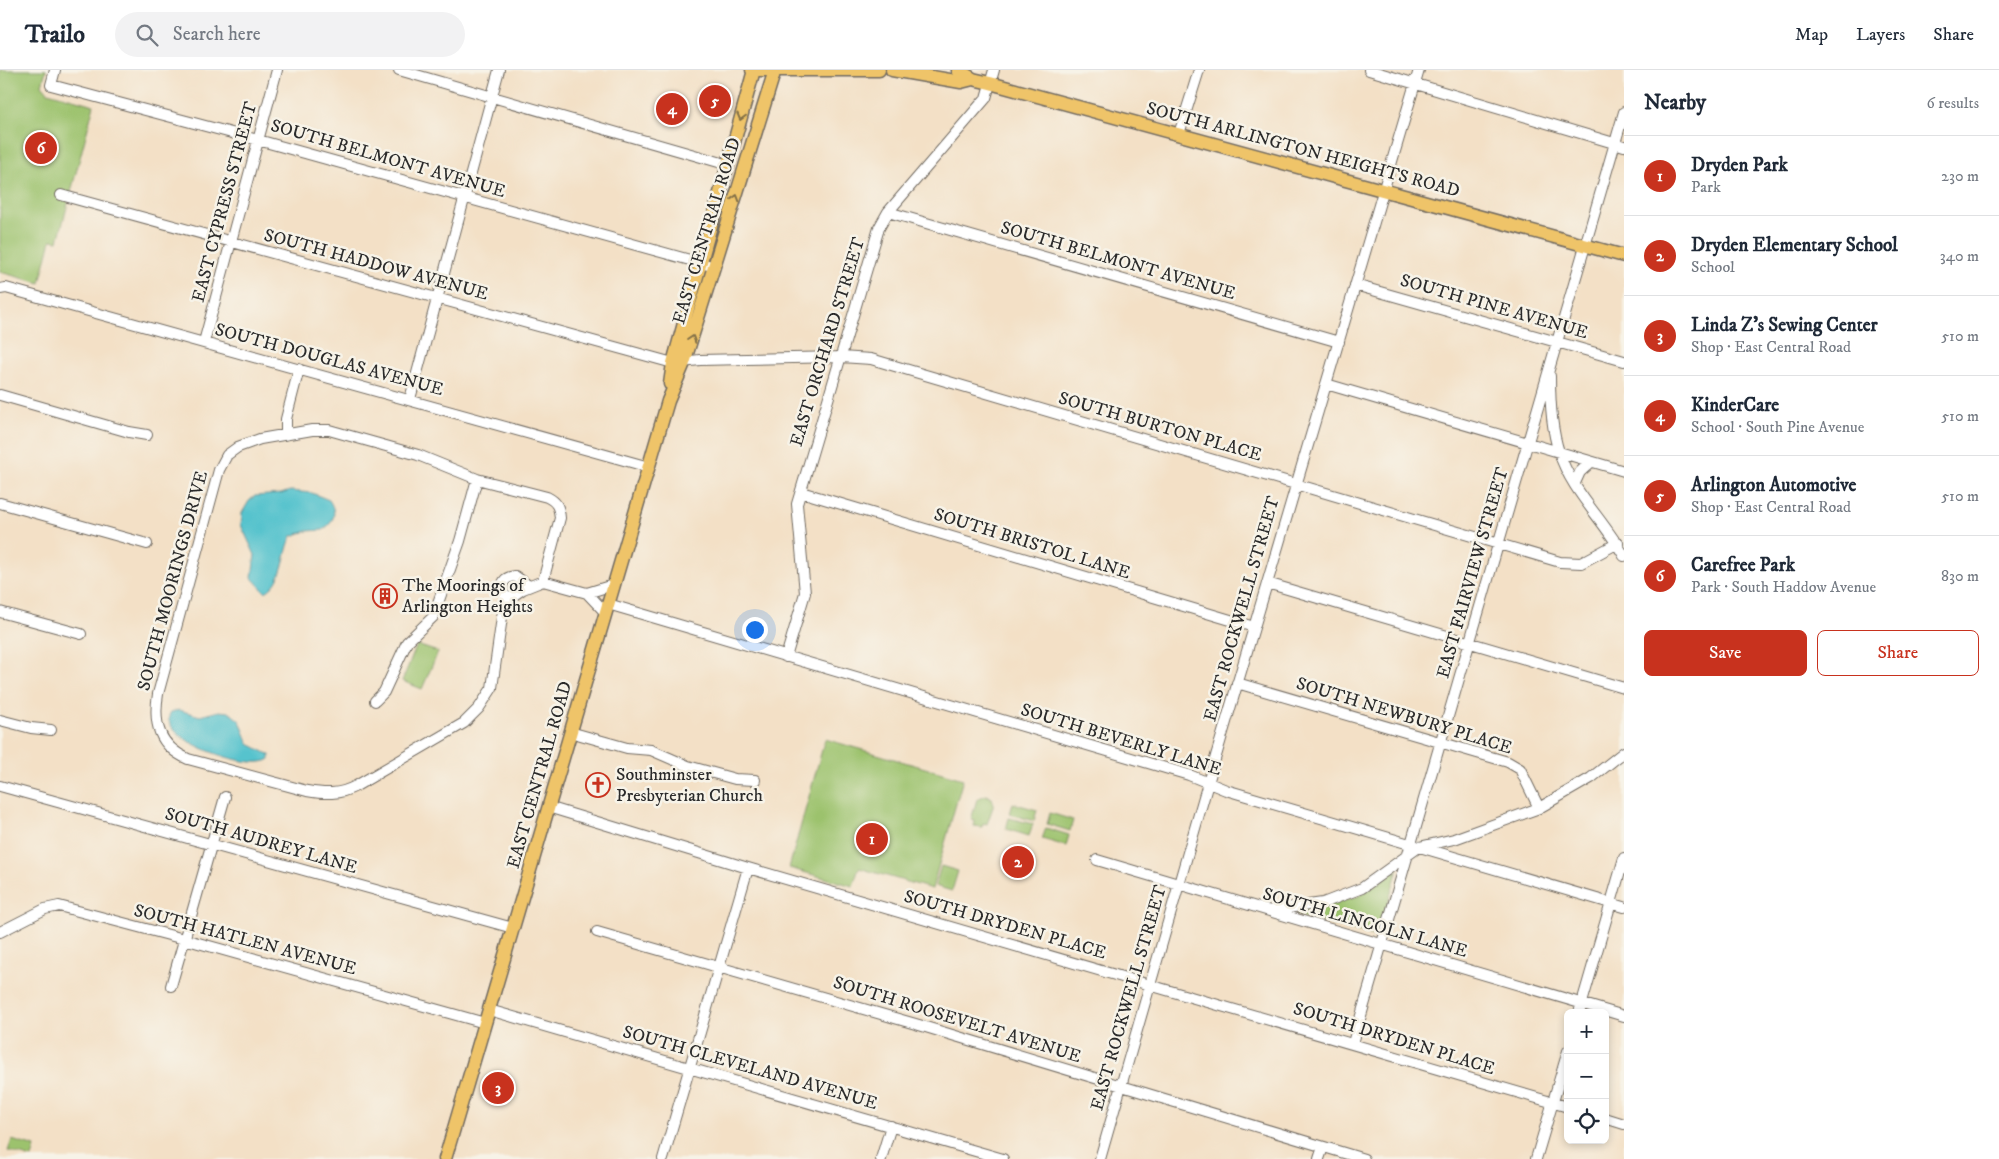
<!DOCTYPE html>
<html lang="en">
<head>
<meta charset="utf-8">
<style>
  :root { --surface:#fff; --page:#f2f2f3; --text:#1f2937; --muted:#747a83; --line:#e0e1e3; --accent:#c8321e }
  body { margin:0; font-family:"IM FELL DW Pica",serif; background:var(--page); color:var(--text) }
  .controls { position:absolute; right:15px; bottom:15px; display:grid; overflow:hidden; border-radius:8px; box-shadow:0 2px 8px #0003 }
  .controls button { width:45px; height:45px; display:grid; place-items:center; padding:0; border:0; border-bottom:1px solid var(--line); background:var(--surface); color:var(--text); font:25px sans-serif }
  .you { position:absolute; left:754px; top:559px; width:18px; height:18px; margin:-12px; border:4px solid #fff; border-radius:50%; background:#1a73e8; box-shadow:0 0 0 8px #1a73e833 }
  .badge { display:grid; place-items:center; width:32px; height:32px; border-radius:50%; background:var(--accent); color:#fff; font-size:16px; font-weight:700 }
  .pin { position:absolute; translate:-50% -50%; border:2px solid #fff; box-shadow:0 1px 5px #0006 }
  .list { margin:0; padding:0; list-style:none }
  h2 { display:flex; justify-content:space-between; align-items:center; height:65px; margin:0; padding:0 20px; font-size:21px }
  h2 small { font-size:16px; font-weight:400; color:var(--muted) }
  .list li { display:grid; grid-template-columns:32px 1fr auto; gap:15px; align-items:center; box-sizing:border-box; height:80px; padding:0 20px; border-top:1px solid var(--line) }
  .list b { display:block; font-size:19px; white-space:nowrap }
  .list p { margin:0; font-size:16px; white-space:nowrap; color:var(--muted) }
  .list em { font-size:16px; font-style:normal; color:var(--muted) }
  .actions { display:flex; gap:10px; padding:15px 20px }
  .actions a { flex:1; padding:11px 0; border:1px solid var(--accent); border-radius:8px; text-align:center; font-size:18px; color:var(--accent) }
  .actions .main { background:var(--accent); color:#fff }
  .icon { flex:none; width:28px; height:28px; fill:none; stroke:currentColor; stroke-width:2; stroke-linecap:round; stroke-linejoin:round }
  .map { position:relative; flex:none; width:1624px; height:1089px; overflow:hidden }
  header { display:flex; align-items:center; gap:30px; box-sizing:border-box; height:70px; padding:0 25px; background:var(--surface); border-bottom:1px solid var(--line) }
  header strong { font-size:24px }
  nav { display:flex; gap:28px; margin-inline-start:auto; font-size:18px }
  .search { width:350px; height:45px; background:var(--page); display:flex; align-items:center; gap:12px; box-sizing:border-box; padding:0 18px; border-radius:28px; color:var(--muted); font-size:19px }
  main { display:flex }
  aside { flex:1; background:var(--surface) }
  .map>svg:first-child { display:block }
  .green { fill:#9cc26d; stroke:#64764c }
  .water { fill:#56c3cd; stroke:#40777c }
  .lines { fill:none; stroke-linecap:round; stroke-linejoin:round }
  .minor-casing { stroke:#716a61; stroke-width:12 }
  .major-casing { stroke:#716a61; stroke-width:15 }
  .minor { stroke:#fff; stroke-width:10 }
  .major { stroke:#efc469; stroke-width:12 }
  .oneway { stroke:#837047 }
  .labels { text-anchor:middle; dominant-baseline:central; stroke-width:5; stroke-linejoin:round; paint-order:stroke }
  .street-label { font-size:18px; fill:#2b2b2b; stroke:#f7f3e8 }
  .poi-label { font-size:18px; fill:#2b2b2b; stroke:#f7f3e8; text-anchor:start }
</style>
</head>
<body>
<header>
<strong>Trailo</strong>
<div class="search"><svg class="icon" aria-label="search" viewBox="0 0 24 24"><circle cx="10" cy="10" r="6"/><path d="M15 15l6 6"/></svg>Search here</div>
<nav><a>Map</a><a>Layers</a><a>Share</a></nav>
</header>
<main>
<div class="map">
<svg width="1624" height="1089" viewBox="0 0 1624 1089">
  <rect width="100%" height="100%" fill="#f7f3e8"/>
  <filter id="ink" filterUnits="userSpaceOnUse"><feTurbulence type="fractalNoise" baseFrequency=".02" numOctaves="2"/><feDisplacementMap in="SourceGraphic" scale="10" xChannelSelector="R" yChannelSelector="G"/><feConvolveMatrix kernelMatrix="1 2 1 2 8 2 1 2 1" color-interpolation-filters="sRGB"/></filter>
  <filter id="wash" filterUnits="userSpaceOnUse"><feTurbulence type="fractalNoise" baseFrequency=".0096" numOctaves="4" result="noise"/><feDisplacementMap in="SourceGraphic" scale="20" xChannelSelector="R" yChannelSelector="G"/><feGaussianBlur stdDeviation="1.12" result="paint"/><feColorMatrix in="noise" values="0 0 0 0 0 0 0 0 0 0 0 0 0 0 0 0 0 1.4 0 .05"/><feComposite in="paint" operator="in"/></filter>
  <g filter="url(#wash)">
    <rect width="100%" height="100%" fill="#f3e0c6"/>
    <!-- green -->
    <path class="green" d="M0,0H46L42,15L48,22L94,35L58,171L51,170L40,213L0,202Z
      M417,575L438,582L422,619L402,611Z
      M825,669L963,709L932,819L859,798L853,816L789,798Z
      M986,725L992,728L994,734L987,754L983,753L982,757L974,756L975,751L971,750L977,729Z
      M1013,733L1037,740L1034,751L1010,744Z
      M1050,743L1073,750L1070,761L1047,754Z
      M1009,748L1033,754L1029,766L1006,759Z
      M1046,758L1069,765L1066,776L1042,769Z
      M941,796L958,801L952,821L935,816Z
      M1398,799L1379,864L1375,866L1296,845V843L1359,826Z
      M12,1070L35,1077L32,1088L8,1081Z"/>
    <!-- water -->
    <path class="water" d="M290,421L312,423L329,430C337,442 335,451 323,460L307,461L292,466C283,483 284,514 265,522L252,508L255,485L241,455L242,443L249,431L255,426L281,424Z
      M179,640L200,646L219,641L229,642L240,651L249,674L270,685V689C251,703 153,667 171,642Z"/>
  </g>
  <g filter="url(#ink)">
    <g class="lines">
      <defs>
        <path id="minor" d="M55,0L51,15L258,70L715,197
          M399,0L729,95
          M1369,0L1624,76
          M1179,64L1199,0
          M61,125L673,293L700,290L841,287L871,289L1560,492L1581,493L1618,473
          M888,142L1339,272
          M1355,215L1624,291
          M0,219L6,218L649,397
          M204,272L277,0
          M1550,306C1550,329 1552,361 1559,382C1571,421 1605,451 1624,486
          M1326,314L1624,401
          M0,325L129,362L147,365
          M410,329L499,0
          M286,363V349L299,299
          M1575,413L1580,402L1591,392
          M801,422L1254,557
          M0,433L147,474
          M543,511L560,448C559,437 557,432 547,427L477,409L418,385L329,360H312L260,369L238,377L227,385L219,400L158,624C153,654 159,676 188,689L307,721C325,724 339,725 356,716L464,653L479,638L492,618L503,540L507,530L523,519L543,511L587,523L605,542
          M1267,513L1624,618
          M587,523L613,515
          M507,530C501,519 499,508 515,506L529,516
          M608,534L1189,705L1226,720L1624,837
          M0,542L81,564
          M786,587L805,523L797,434L879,158L888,142L986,28L994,0
          M1237,613L1508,692L1520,699L1539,738
          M375,631L384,622L407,572L433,547L460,471L477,409
          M0,650L31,658L51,660
          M570,662L627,678L651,680L688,696L735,709L755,710
          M0,716L513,858
          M548,737L748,798L1568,1037
          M1097,790L1624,946
          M1272,840L1323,833L1362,818L1419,777L1454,769L1539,738L1591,708L1624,682
          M0,862L45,839L59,836L184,869L485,953
          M597,862L919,955L1364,1089
          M171,916L225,727
          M489,940L1003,1089
          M1579,943L1624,788
          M1353,973L1624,42
          M1605,1048L1624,1054
          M663,1089L748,798
          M881,1089L891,1056
          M1100,1089L1208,713L1419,0
          M1319,1089L1323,1077
          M1536,1089L1568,981"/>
        <path id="major" d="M752,0H879
          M892,0L961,12L973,9L990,13L1624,186
          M958,0L973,9
          M670,314L673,293L754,0
          M445,1089L668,331L684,293L775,0"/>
      </defs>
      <!-- minor casing -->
      <use href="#minor" class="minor-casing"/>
      <!-- major casing -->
      <use href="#major" class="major-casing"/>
      <!-- minor -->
      <use href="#minor" class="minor"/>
      <!-- major -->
      <use href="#major" class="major"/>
    </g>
    <!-- one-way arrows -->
    <defs><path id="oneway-chevron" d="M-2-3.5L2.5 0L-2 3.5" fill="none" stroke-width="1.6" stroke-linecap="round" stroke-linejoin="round" transform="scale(1.25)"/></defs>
    <g class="oneway">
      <use href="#oneway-chevron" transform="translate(741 47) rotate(105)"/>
      <use href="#oneway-chevron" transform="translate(736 128) rotate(-73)"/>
      <use href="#oneway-chevron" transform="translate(692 269) rotate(-72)"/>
    </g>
  </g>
  <!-- icons -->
  <defs>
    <symbol id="building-ring" viewBox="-11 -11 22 22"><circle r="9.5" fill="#f7f3e8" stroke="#c8321e" stroke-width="1.5"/><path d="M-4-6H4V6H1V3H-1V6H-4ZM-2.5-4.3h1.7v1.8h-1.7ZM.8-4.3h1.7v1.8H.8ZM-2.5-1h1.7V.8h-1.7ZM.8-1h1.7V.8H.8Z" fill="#c8321e"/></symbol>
    <symbol id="church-ring" viewBox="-11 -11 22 22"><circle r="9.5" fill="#f7f3e8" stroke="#c8321e" stroke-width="1.5"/><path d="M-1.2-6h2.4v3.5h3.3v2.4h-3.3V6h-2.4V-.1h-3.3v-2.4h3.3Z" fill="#c8321e"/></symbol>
  </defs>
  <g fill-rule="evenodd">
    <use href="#building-ring" x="371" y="512" width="28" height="28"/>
    <use href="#church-ring" x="584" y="701" width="28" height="28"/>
  </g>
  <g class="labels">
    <!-- street labels -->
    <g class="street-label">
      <text transform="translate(1303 80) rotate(15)">SOUTH ARLINGTON HEIGHTS ROAD</text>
      <text transform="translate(388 89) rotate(16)">SOUTH BELMONT AVENUE</text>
      <text transform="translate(225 132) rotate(-75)">EAST CYPRESS STREET</text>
      <text transform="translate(707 161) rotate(-73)">EAST CENTRAL ROAD</text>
      <text transform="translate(1118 191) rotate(16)">SOUTH BELMONT AVENUE</text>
      <text transform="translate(376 195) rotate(15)">SOUTH HADDOW AVENUE</text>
      <text transform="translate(1494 237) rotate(16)">SOUTH PINE AVENUE</text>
      <text transform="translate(828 272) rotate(-73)">EAST ORCHARD STREET</text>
      <text transform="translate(329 290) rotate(15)">SOUTH DOUGLAS AVENUE</text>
      <text transform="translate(1160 357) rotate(16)">SOUTH BURTON PLACE</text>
      <text transform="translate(1032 474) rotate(17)">SOUTH BRISTOL LANE</text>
      <text transform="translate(1473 503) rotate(-74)">EAST FAIRVIEW STREET</text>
      <text transform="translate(173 511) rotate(-75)">SOUTH MOORINGS DRIVE</text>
      <text transform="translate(1242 539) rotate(-74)">EAST ROCKWELL STREET</text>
      <text transform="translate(1404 646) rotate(17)">SOUTH NEWBURY PLACE</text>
      <text transform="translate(1121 670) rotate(17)">SOUTH BEVERLY LANE</text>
      <text transform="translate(540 705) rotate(-74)">EAST CENTRAL ROAD</text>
      <text transform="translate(261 771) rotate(16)">SOUTH AUDREY LANE</text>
      <text transform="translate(1365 853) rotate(16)">SOUTH LINCOLN LANE</text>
      <text transform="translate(1005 855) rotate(16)">SOUTH DRYDEN PLACE</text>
      <text transform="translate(245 870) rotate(15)">SOUTH HATLEN AVENUE</text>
      <text transform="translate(1129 928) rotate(-74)">EAST ROCKWELL STREET</text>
      <text transform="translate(957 950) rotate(17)">SOUTH ROOSEVELT AVENUE</text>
      <text transform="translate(1394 969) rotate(17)">SOUTH DRYDEN PLACE</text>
      <text transform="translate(750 998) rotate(16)">SOUTH CLEVELAND AVENUE</text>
    </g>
    <!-- poi labels -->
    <g class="poi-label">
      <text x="402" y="516">The Moorings of<tspan x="402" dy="21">Arlington Heights</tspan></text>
      <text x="616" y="705">Southminster<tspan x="616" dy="21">Presbyterian Church</tspan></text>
    </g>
  </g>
</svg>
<div class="controls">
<button>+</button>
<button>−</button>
<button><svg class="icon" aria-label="locate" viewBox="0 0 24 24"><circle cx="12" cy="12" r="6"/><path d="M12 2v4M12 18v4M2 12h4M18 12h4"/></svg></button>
</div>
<div class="you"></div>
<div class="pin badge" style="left:872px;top:769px">1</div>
<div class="pin badge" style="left:1018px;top:792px">2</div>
<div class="pin badge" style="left:498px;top:1018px">3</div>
<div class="pin badge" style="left:672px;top:39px">4</div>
<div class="pin badge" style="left:715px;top:31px">5</div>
<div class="pin badge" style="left:41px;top:78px">6</div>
</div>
<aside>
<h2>Nearby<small>6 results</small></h2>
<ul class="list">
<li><span class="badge">1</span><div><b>Dryden Park</b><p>Park</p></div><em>230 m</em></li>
<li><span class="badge">2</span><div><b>Dryden Elementary School</b><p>School</p></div><em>340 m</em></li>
<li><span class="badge">3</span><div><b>Linda Z's Sewing Center</b><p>Shop · East Central Road</p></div><em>510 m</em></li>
<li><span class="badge">4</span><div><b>KinderCare</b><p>School · South Pine Avenue</p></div><em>510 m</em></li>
<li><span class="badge">5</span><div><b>Arlington Automotive</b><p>Shop · East Central Road</p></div><em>510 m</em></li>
<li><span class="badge">6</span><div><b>Carefree Park</b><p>Park · South Haddow Avenue</p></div><em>830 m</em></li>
</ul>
<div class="actions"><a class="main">Save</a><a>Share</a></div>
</aside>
</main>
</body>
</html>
